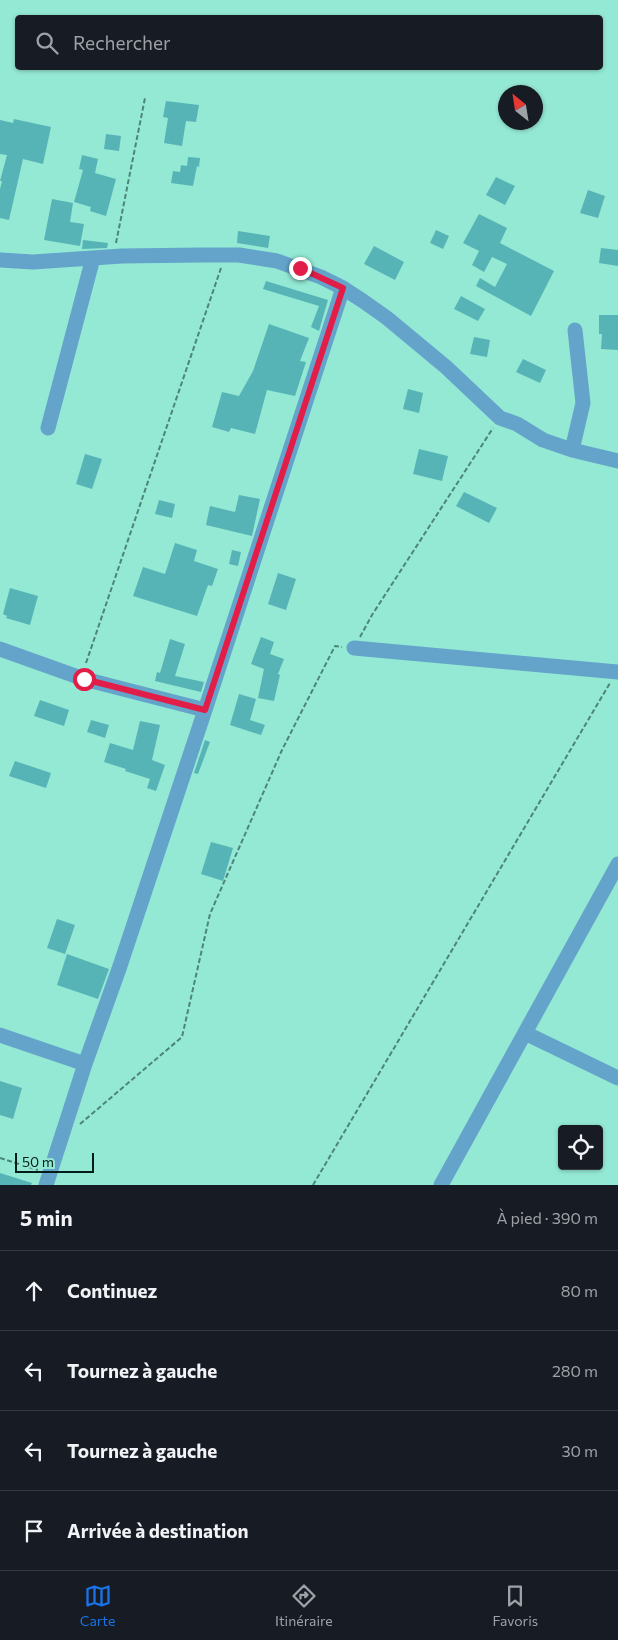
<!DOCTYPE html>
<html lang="fr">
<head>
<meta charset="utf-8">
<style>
  :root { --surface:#171b24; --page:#20242c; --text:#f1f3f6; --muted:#9ea1a6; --line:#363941; --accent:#1a73e8 }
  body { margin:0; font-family:Commissioner,sans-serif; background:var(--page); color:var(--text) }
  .controls { position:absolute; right:15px; bottom:15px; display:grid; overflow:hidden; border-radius:5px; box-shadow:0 1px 4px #0004 }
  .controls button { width:45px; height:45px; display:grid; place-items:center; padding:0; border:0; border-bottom:1px solid var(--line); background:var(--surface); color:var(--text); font:25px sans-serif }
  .compass { position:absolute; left:498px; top:85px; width:45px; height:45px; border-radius:50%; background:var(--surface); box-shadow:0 1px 4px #0004; rotate:330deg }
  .scale { position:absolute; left:15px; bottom:12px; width:79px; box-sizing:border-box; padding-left:5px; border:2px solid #031d18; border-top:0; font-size:14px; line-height:18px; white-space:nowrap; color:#031d18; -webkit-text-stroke:4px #94e9d4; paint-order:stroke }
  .stop { position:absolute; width:15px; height:15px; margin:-11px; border:4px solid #e11d48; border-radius:50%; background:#fff }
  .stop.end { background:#e11d48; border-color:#fff; box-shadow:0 1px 5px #0008 }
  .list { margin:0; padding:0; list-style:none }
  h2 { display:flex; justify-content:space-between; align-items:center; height:65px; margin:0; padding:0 20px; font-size:21px }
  h2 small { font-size:16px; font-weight:400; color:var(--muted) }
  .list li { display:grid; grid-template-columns:32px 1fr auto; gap:15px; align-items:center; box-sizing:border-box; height:80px; padding:0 20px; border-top:1px solid var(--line) }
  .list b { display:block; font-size:19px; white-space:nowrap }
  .list em { font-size:16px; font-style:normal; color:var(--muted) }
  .icon { flex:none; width:28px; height:28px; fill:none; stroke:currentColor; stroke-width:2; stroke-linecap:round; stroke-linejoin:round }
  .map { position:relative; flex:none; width:618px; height:1185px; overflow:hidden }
  .search { position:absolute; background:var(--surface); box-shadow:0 1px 4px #0004; left:15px; right:15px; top:15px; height:55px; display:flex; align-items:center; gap:12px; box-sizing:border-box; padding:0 18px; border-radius:5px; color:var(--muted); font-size:19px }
  .sheet { height:385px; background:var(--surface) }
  nav { display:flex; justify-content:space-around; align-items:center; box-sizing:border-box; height:70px; border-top:1px solid var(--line); background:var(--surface); font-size:14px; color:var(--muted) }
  nav a { display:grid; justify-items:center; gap:2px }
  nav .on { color:var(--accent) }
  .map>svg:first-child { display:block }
  .building { fill:#57b4b6 }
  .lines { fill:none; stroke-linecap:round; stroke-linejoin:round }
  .path { stroke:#4d8578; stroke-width:2; stroke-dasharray:5 2.5; stroke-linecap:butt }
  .minor { stroke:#64a4cb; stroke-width:15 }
  .route { stroke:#e11d48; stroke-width:6 }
</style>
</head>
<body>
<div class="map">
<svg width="618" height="1185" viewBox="0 0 618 1185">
  <rect width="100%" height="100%" fill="#94e9d4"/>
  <!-- building -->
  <path class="building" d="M166,101L199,105L196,122L186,121L182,146L164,143L168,118L163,117Z
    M14,119L51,127L43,164L23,159L9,220L0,218V189L2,181H0L7,155L0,154V120L13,123Z
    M106,134L121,136L119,151L104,149Z
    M82,155L98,159L95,173L116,179L106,216L90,211L91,207L74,202L83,170L79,169Z
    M188,157L200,158L199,167L197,166L193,186L171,183L173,171L180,172L181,165L187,166Z
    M496,177L515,186L505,205L486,195Z
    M588,190L605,196L598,218L580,213Z
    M52,199L73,203L70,222L84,224L80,246L44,240Z
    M479,214L507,228L500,243L554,271L531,316L476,286L480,278L495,287L507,264L492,257L484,272L472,265L479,251L463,243Z
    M436,230L449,236L443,249L430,243Z
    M238,231L270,236L268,248L237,243Z
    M83,240L108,243L107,248L82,249Z
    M374,246L404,262L395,280L364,264Z
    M601,248L618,250V266L599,263Z
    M266,281L328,300L319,331L311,327L319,306L263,289Z
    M461,296L485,309L478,321L454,309Z
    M599,315H618V350L601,349L602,334H599Z
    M269,324L309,338L300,361L306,362L295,396L267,390L255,434L231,428L229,432L212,427L222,392L239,396L253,371Z
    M474,337L490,340L487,357L470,354Z
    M523,359L546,370L540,383L516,372Z
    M408,389L423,393L419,413L403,409Z
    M419,449L448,456L442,481L413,474Z
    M85,454L102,459L92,489L76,484Z
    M464,492L497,508L489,523L456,506Z
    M239,495L260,499L252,536L206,525L210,506L235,512Z
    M159,500L175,504L172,518L155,514Z
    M175,543L197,550L194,561L218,569L212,586L208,585L197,616L133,596L143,567L165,574Z
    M232,550L241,552L238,566L229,564Z
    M278,573L296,579L286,610L268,604Z
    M10,588L38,596L30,625L6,618L7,616L3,614Z
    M261,637L274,642L270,654L284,659L278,674L280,675L274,701L258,698L264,669L251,664Z
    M170,639L185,644L175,676L204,682L201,692L155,681L157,672L160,673Z
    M239,694L256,699L250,720L265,725L261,735L230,725Z
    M40,700L69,710L64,726L34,716Z
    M91,720L109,725L105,738L87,732Z
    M140,721L160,725L152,760L165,765L156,791L147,788L150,779L125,771L126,769L104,762L110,743L133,750Z
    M205,740L210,742L198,774L194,773Z
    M15,761L51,773L46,788L9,776Z
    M211,842L233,848L223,881L201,874Z
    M57,919L75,925L65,954L47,948Z
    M67,954L109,969L98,999L57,985Z
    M0,1081L22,1088L13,1119L0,1115Z
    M0,1173L32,1183L31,1185H0Z"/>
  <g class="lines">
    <!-- path -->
    <path class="path" d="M116,243L145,98
      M360,637L372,615L493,428
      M86,663L221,268
      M80,1124L182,1037L210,914L282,750L335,646L342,647
      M0,1158L38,1170
      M313,1185L610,683"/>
    <!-- minor -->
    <path class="minor" d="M0,260L33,262L122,256L201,255H239L277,261L321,277L343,288L363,301L387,318L446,367L500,418L517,424L543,440L572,450L618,461
      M48,428L93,258
      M572,450L583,403L575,330
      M354,648L618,672
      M0,649L84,679L205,710
      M525,1033L618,1078
      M0,1035L85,1064
      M46,1185L85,1064L120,966L205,710L343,288
      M441,1185L618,864"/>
  </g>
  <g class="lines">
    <!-- route -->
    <path class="route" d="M84,679L205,710L343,288L300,268"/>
  </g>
</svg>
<div class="controls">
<button><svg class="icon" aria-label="locate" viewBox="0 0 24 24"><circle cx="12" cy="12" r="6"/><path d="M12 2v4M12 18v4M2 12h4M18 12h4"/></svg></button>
</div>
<svg class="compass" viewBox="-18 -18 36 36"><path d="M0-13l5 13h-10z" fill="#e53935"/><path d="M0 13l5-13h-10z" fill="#9ea1a6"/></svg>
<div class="scale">50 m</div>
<div class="stop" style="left:84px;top:679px"></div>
<div class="stop end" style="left:300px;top:268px"></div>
<div class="search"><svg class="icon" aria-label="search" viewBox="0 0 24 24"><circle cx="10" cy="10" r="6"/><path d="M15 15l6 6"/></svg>Rechercher</div>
</div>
<section class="sheet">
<h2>5 min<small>À pied · 390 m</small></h2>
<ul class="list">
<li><svg class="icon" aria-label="ahead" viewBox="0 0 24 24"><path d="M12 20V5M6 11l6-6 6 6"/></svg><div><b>Continuez</b></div><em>80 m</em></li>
<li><svg class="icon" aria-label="left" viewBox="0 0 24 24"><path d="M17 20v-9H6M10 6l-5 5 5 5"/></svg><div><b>Tournez à gauche</b></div><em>280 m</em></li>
<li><svg class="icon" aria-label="left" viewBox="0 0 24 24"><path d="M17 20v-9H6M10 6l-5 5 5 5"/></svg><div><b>Tournez à gauche</b></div><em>30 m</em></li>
<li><svg class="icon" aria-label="arrive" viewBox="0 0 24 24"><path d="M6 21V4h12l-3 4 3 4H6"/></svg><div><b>Arrivée à destination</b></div></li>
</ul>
</section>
<nav>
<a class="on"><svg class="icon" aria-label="map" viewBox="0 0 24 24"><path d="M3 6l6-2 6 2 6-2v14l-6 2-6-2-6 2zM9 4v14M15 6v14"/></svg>Carte</a>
<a><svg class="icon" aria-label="directions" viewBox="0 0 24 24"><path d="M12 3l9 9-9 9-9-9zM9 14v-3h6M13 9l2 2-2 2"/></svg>Itinéraire</a>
<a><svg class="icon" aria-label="saved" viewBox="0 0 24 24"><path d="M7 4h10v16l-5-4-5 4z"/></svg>Favoris</a>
</nav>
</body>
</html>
